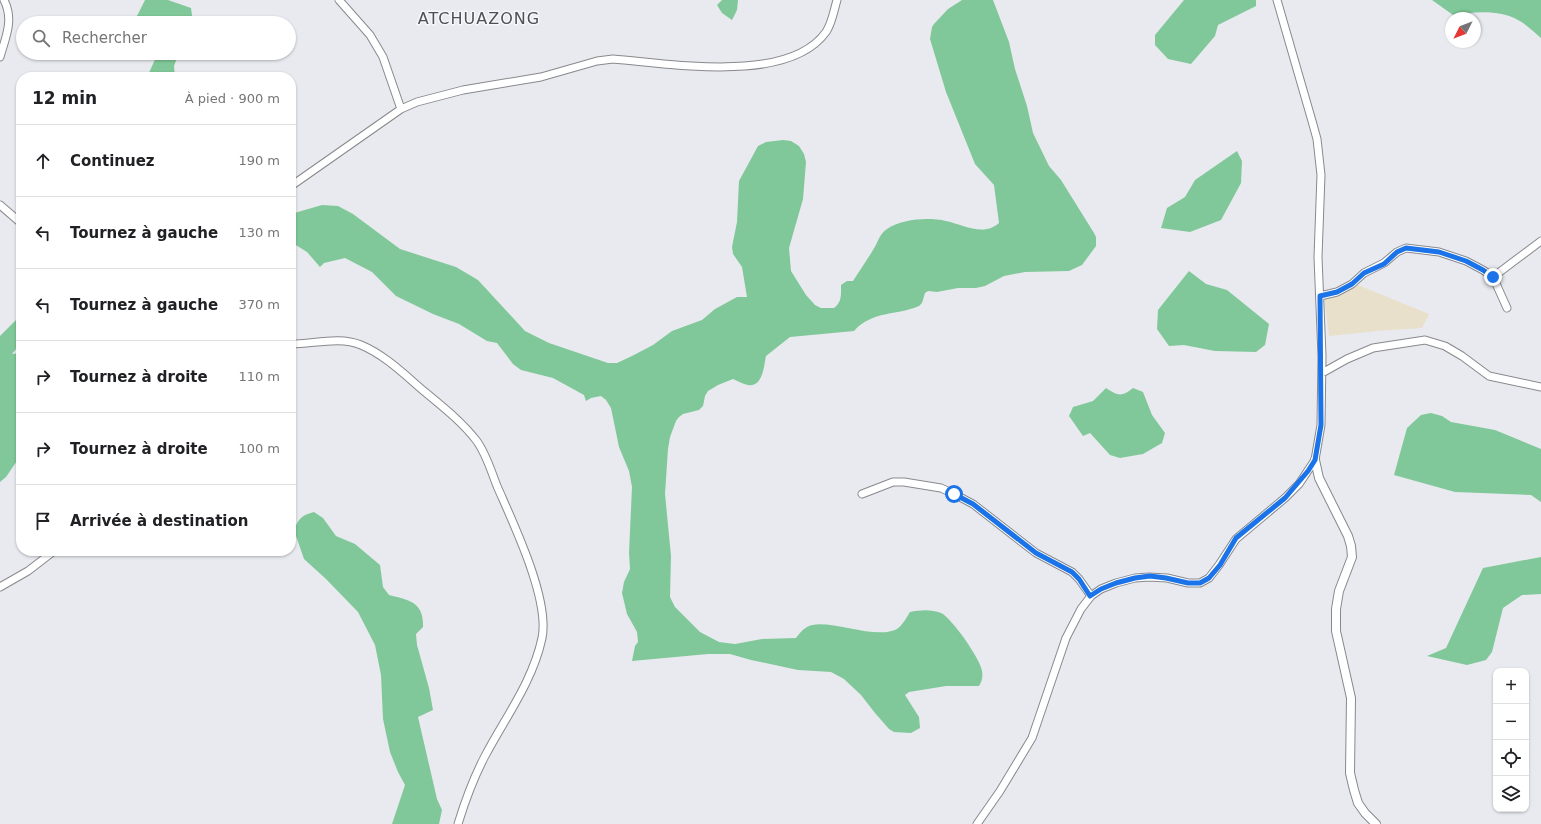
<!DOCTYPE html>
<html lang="fr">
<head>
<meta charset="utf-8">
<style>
  :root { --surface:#fff; --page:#f6f6f6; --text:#202124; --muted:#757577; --line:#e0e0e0 }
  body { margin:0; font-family:"DejaVu Sans",sans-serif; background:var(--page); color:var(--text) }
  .controls { position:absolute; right:12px; bottom:12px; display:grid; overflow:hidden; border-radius:8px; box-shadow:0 1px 3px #0004 }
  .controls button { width:36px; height:36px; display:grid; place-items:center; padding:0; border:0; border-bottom:1px solid var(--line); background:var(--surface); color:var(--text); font:20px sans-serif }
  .compass { position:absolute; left:1445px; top:12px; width:36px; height:36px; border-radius:50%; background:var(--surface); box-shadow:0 1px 3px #0004; rotate:228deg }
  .stop { position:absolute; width:12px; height:12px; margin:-9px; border:3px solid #1a73e8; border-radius:50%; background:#fff }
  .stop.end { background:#1a73e8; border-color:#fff; box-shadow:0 1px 4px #0008 }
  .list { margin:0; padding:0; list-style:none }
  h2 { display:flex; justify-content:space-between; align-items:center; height:52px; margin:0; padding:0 16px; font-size:17px }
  h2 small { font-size:13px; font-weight:400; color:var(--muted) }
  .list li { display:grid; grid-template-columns:26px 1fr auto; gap:12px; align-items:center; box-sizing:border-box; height:72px; padding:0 16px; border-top:1px solid var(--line) }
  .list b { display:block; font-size:15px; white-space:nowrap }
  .list em { font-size:13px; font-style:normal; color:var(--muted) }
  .icon { flex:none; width:22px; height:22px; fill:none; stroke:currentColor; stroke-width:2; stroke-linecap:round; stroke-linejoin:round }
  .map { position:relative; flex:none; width:1541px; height:824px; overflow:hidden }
  .search { position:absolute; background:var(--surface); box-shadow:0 1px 3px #0004; left:16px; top:16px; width:280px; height:44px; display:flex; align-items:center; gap:10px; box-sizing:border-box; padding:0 14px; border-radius:22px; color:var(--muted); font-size:15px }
  .panel { position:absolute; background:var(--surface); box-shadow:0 1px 3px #0004; left:16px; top:72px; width:280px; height:484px; border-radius:16px }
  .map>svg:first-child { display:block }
  .education { fill:#e9e0cb }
  .forest { fill:#80c899 }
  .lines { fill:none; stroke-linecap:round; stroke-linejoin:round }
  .minor-casing { stroke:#88898d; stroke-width:9 }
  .tertiary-casing { stroke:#88898d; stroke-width:10 }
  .minor { stroke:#fff; stroke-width:7 }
  .tertiary { stroke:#fff; stroke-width:8 }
  .route { stroke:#1a73e8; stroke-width:5 }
  .labels { text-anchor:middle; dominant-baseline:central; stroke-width:3; stroke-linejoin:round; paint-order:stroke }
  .quarter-label { font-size:16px; letter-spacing:1px; fill:#4e5053; stroke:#f6f7fc }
</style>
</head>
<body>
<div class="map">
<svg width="1541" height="824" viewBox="0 0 1541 824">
  <rect width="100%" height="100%" fill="#e8eaef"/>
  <!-- education -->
  <path class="education" d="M1358,285L1429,314L1422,328L1377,331L1329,336L1324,297L1338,295Z"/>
  <!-- forest -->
  <path class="forest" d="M145,0H168L191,8L193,23H132L138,14Z
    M722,0H738L737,10L732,20L722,13L717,5Z
    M962,0H993L1009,42L1015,69L1027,106L1033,133L1049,166L1061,180L1094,233L1096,237V246L1082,265L1069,271L1025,272L1004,276L985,286L976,288H958L937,292L928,291L925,293L922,303L919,306C896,316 873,310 854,331L790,337L766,356C764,365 763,388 748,385C743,384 738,381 733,379L718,385L708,391L705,396L703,406L699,410L683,414L679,417L676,421L670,437L668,449L665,494L671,556L670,597L675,607L700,632L719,642L735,644L762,639L796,638C799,634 803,629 807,627C824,616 875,641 897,629C902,626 907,617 910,612C920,610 931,609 941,613C952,618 981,660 982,671C983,677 982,681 979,686H946L909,692L905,695L919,717L920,728L911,733L894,732L889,729L875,713L861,695L844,679L831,672L798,670L751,660L730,654H708L632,661L635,646L638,642L637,632L627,614L622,593L624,582L630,569L629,553L632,487L629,471L619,447L611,408L606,400L601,396L591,398L586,401L584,395L553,378L521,370L513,364L497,343L487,341L459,324L433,314L396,296L372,272L345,258L324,263L320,267L307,252L291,242V214L322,205L338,206L353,214L400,249L456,267L478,280L525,331L549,343L608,363H617L632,356L653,345L672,331L702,320L715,309L737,297H747L742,267L733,254L732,247L737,222L739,181L758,146L766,142L783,140L791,141L799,146L804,154L806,162L803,199L789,248L791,271L806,295L815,305L821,308H834C842,302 841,295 841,285L847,281H853C860,270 867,260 873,250C878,243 879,234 887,229C902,219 928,217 946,221C964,225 983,237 999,223L994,185L975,164L946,92L930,39L932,27L934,24L948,9Z
    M1184,0H1256V6L1218,25L1215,36L1191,64L1168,59L1155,45V35Z
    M1432,0H1541V38C1534,32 1526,24 1518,20C1499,9 1474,12 1453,15Z
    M158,53H179L174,66L175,77H147Z
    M1237,151L1242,161L1241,183L1221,220L1190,232L1161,228L1167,208L1185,197L1195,180Z
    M1189,271L1206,284L1227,290L1269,324L1265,345L1256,352L1215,351L1184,345L1169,346L1157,329L1158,310Z
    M21,315V343L12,354L21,353V455L6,477L0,482V336Z
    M1106,388C1118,396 1122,397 1133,388L1143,392L1152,415L1165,433L1162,443L1143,454L1120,458L1110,455L1090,433L1083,436L1069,416L1073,407L1093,401Z
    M1431,413L1442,416L1451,422L1495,430L1541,449V502L1531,495L1455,492L1394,475L1407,428L1421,415Z
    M314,512L323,518L336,536L355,544L380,565L383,587L389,595C409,600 424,602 423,627L416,634L417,645L429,688L433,710L418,717L437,799L442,810L439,824H392L405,785L398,772L390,752L383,719L381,675L375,645L358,612L326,579L304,559L294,530C298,519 302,515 314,512Z
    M1541,557V594L1522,595L1503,608L1492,652L1486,660L1467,665L1427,656L1446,648L1483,568Z"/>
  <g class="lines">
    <defs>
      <path id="minor" d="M339,0L370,35L383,57L401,109
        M0,57C6,36 14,20 4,0
        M291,186L401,109L417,102L463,90L541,77L597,61L613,59C669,63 788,85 826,32C832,23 834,10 837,0
        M0,205L21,223
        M1493,277L1541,241
        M1320,296L1337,292L1352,284L1364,273L1384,263L1397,252L1406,248L1439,252L1466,261L1483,270L1493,277L1507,308
        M291,344C314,344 339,336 361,345C385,355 405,375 425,392C443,407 461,421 476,440C486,453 491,471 497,486C513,523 550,599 542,638C533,681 505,718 485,756C474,777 465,801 458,824
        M1322,373L1347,359L1373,348L1425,340L1445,346L1462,356L1489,376L1541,387
        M862,494L893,482H904L941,488L954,494L973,504L1036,553L1072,572L1079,579L1091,596
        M0,587L28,571L54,551
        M977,824L1000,791L1032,738L1066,638L1081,609L1091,596L1101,589L1116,583L1135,578L1149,577L1167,578L1188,583H1200L1209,578L1219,565L1236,539L1285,498L1299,484L1315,460L1321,425L1322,356L1318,257L1321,175L1317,139L1312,121L1277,0"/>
      <path id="tertiary" d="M1315,460L1319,478L1348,536L1351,546L1352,557L1339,591L1336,609V631L1351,698L1350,773L1354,790L1358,803L1365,813L1376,824"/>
    </defs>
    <!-- minor casing -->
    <use href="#minor" class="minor-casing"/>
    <!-- tertiary casing -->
    <use href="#tertiary" class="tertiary-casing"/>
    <!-- minor -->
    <use href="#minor" class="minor"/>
    <!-- tertiary -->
    <use href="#tertiary" class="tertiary"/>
  </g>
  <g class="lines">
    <!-- route -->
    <path class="route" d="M954,494L973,504L1036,553L1072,572L1079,579L1090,596L1101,589L1116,583L1135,578L1150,576L1166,578L1188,583H1200L1209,578L1220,565L1236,538L1285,498L1308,471L1315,460L1321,425L1320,296L1337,292L1352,284L1364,273L1384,264L1397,252L1406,248L1439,252L1466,261L1483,270L1493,277"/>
  </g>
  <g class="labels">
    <!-- quarter labels -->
    <g class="quarter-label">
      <text x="479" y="18">ATCHUAZONG</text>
    </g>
  </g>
</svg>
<div class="controls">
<button>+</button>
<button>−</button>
<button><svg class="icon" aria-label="locate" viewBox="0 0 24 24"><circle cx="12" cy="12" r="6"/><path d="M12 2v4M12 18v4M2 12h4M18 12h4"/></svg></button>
<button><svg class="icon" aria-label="layers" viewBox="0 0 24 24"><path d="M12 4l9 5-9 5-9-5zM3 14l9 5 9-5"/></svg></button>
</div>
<svg class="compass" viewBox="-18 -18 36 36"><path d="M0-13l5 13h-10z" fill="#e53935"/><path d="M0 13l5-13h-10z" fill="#757577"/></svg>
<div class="stop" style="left:954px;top:494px"></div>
<div class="stop end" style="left:1493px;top:277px"></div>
<div class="search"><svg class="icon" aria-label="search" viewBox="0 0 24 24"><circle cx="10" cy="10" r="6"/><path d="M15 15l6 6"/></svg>Rechercher</div>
<section class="panel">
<h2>12 min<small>À pied · 900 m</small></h2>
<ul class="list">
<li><svg class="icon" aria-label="ahead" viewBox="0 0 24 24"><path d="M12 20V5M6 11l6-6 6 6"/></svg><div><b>Continuez</b></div><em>190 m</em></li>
<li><svg class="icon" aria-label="left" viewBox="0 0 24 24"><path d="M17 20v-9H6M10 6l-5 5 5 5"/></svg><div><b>Tournez à gauche</b></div><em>130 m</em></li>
<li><svg class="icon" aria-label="left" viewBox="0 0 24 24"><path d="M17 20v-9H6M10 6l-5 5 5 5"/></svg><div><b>Tournez à gauche</b></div><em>370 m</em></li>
<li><svg class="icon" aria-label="right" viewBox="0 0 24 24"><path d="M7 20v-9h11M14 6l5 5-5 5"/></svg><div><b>Tournez à droite</b></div><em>110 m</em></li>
<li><svg class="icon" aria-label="right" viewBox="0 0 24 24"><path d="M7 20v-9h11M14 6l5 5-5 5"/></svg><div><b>Tournez à droite</b></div><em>100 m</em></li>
<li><svg class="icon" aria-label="arrive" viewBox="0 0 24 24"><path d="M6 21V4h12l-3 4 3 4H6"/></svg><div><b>Arrivée à destination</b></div></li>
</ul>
</section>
</div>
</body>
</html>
